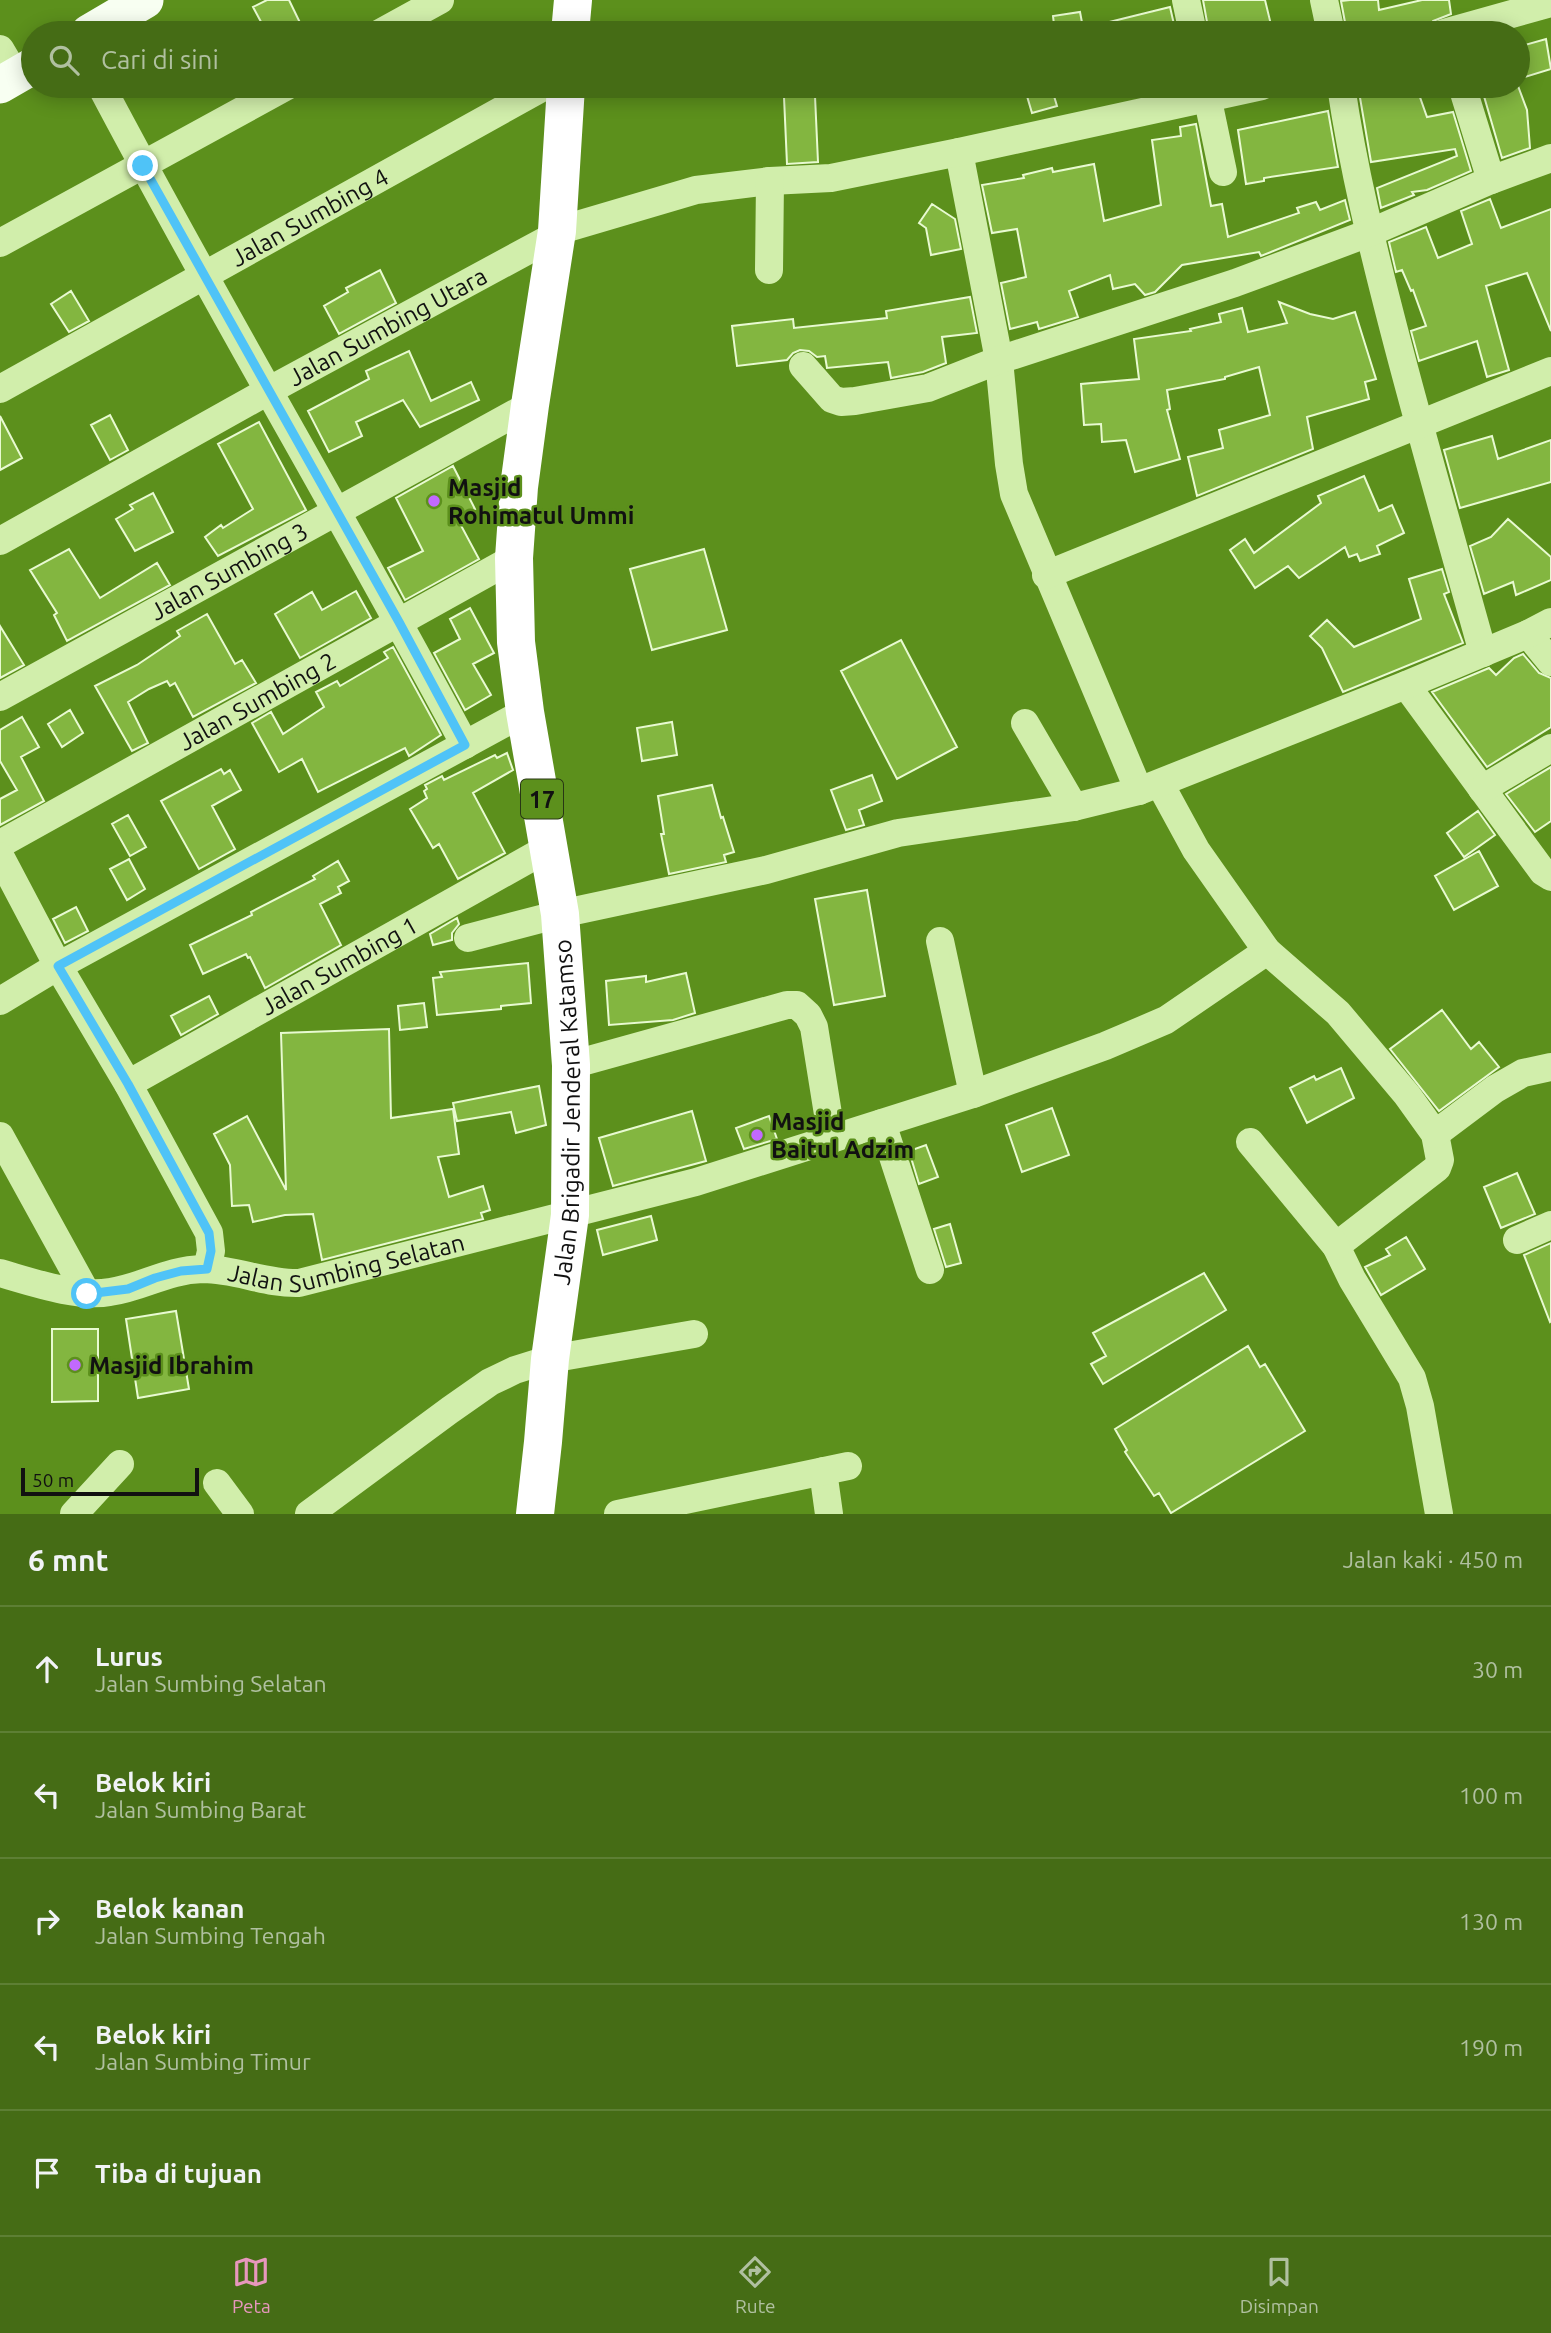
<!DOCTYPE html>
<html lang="id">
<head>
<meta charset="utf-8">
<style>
  :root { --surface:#456c15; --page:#4f7422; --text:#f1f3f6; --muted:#b0c0a0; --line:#5d7f34; --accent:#e797bd }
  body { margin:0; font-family:Ubuntu,sans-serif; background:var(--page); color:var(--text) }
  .scale { position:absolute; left:21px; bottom:18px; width:178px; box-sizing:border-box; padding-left:7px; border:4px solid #111; border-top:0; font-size:19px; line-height:24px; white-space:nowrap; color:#111; -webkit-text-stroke:5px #5c901c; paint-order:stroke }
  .stop { position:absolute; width:21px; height:21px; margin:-16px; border:5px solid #4fc3f7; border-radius:50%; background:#fff }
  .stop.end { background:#4fc3f7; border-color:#fff; box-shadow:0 2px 7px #0008 }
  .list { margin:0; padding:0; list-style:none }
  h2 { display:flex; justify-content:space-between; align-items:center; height:91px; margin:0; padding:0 28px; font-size:30px }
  h2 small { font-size:23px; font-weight:400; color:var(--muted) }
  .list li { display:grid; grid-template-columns:46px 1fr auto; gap:21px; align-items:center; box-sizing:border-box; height:126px; padding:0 28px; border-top:2px solid var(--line) }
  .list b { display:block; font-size:26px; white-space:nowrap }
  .list p { margin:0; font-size:23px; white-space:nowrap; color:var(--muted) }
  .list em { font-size:23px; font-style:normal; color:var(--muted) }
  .icon { flex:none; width:38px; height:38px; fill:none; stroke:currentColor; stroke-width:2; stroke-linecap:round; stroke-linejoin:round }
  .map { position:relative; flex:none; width:1551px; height:1514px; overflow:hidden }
  .search { position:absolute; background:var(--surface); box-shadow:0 4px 18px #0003; left:21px; right:21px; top:21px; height:77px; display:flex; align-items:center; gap:18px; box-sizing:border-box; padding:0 24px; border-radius:38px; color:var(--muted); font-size:26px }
  .sheet { height:721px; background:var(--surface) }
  nav { display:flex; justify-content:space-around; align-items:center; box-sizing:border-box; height:98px; border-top:2px solid var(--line); background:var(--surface); font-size:19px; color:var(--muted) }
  nav a { display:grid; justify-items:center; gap:4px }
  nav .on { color:var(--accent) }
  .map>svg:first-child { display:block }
  .building { fill:#83b640; stroke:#e8fad1; stroke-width:2 }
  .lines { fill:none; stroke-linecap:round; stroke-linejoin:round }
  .minor { stroke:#d1eeab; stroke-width:28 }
  .major { stroke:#f8fff2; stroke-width:37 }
  .highway { stroke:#fff; stroke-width:38 }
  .route { stroke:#4fc3f7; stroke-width:9 }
  .poi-dot { fill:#c269fe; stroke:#5c901c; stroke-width:2.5 }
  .labels { text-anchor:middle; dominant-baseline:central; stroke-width:5; stroke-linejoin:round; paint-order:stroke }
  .shield { fill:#5c901c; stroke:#283714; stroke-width:2 }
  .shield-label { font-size:23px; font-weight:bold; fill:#111 }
  .street-label { font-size:24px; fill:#111; stroke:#5c901c }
  .poi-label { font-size:24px; font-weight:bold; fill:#111; stroke:#5c901c; text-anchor:start }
</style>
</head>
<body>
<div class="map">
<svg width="1551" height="1514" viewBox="0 0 1551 1514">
  <rect width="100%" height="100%" fill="#5c901c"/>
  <!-- building -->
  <path class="building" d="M267,0H289L305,33H267L253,7Z
    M1203,0H1265L1273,33H1209Z
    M1350,0H1378L1379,10L1422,0H1449L1451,14L1433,21L1428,33H1347L1341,1Z
    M1170,7L1176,33H1094L1093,26Z
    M1080,12L1084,33H1055L1053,16Z
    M1546,39L1551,69L1518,79V47Z
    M1024,86H1051L1057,106L1032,113Z
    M1358,86H1416L1427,117L1453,112L1471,171L1427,190L1412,192L1414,195L1381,208L1377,188L1457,156L1455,149L1371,162Z
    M1481,86H1518L1527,110L1530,148L1502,158Z
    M815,96L818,162L787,164L784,97Z
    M1328,111L1338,167L1264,178V181L1246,184L1238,130Z
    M1196,124L1211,206L1222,204L1228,237L1299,213L1297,208L1316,202L1320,210L1345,200L1350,220L1261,256L1259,252L1182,265L1155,292L1145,295L1135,284L1113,289L1110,275L1069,291L1078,317L1039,329L1037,322L1010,329L1001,283L1026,277L1017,229L992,233L982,185L1024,178L1023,175L1052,168L1053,172L1094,164L1104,221L1161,205L1152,140L1181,136L1180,127Z
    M1490,199L1501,228L1551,209V331L1527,273L1486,286L1509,370L1487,377L1477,341L1419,361L1411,331L1426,326L1413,290L1411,291L1402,270L1396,272L1389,242L1426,227L1438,258L1472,244L1461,211Z
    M932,204L955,219L961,249L931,255L926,228L919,223Z
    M380,270L396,303L339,334L324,306L348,292L346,288Z
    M71,291L89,321L69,332L51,304Z
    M970,297L977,333L942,337L946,363L923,372L891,378L888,362L827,368L825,356L817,357L809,351L800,350L793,353L787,360L737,366L732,326L793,319L794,328L887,318L886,311Z
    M1279,302L1310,314L1333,319L1355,312L1376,379L1365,382L1369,399L1307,417L1313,449L1197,496L1188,457L1223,448L1219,430L1270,415L1259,367L1225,377V379L1167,390L1170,409L1167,410L1180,459L1135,472L1126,440L1102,442L1101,424L1084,425L1081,384L1139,379L1134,339L1191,331L1190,329L1221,322L1219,314L1242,308L1248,332L1287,323Z
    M409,351L431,401L471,382L479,400L420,427L403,400L356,422L362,436L329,452L308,411L369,379L366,371Z
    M110,415L128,450L110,460L91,425Z
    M0,416L22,458L0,470Z
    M259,422L306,510L218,556L205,537L221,525L223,528L253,509L218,444Z
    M1492,436L1498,459L1551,440V482L1460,508L1444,450Z
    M453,466L475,509L457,518L479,559L405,600L388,568L423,551L396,498Z
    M1364,476L1379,511L1392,505L1404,533L1377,546L1380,554L1360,561L1357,554L1349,557L1345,547L1299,578L1288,566L1255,588L1230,550L1245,539L1254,553L1321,503L1318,496Z
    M153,493L173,532L135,551L116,519L133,509L130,505Z
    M1508,519L1551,557V580L1516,595L1513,582L1484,594L1470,546L1491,537Z
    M69,549L100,598L157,563L170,585L67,641L54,615L57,613L30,570Z
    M704,549L727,630L652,650L630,569Z
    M1442,569L1449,592L1444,594L1463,643L1343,692L1322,648L1310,636L1327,620L1354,647L1421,619L1409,579Z
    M356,591L371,618L300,658L275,614L312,592L322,610Z
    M470,608L494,653L473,664L491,695L465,710L434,653L460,639L450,619Z
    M207,614L235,664L242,660L256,683L193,717L175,683L170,686L167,681L149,689L128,702L148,743L132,751L95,686L137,665L180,636L177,631Z
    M0,626L24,665L0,678Z
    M901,640L957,747L897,779L841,671Z
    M393,647L441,735L409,756L405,748L318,792L302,759L279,772L252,723L271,712L283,734L324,707L316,692L337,681L340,686L388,658L384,652Z
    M1523,654L1539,673L1551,678V727L1487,767L1432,692L1489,668L1496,675L1514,658Z
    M70,710L83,733L62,747L48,724Z
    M22,717L39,747L21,757L44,801L0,825V799L17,790L0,761V730Z
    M672,722L677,755L642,761L637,728Z
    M507,753L513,770L473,793L505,853L458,879L439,844L433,848L410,809L427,798L424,791L427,789L425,785L442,776L444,780L495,755L497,758Z
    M1551,767V821L1535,832L1506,794Z
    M221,769L224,774L230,770L241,790L212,806L235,849L199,869L161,801Z
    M872,775L882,801L859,810L864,825L846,830L831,790Z
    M712,785L721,818L723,817L734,852L724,855L726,862L669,874L661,834H664L658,796Z
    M1478,811L1495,835L1464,857L1447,833Z
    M128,815L146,847L130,856L112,824Z
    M1479,851L1498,886L1454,910L1435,876Z
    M129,859L145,889L127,900L110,869Z
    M338,861L349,881L338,887L341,893L320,904L341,945L265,988L250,957L248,958L246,954L203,974L190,945L252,915L251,912L315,879L313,876Z
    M867,890L885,996L834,1005L815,899Z
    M76,907L88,931L65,943L53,919Z
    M457,918L459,924L452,933V940L433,945L430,934Z
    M528,963L531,1003L501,1006V1009L437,1015L433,978L442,977L440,972Z
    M686,973L695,1013L673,1020L609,1025L606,981L646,976V982Z
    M209,996L218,1014L181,1035L171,1016Z
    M424,1003L427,1027L400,1030L398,1006Z
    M1442,1010L1471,1049L1479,1042L1499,1067L1439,1111L1390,1049Z
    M389,1029L391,1118L453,1109L459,1154L438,1157L449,1197L483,1186L490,1210L481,1213L483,1219L479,1220L322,1260L313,1214L285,1215L253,1222L249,1205L232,1206L230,1165L214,1134L247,1116L286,1190L281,1033Z
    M1341,1068L1354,1098L1307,1123L1290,1088L1314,1076L1316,1080Z
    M539,1086L546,1125L516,1133L511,1112L457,1121L453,1103Z
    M1052,1108L1069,1155L1022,1172L1006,1125Z
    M692,1111L706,1161L613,1186L599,1138Z
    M769,1116L777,1139L744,1149L736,1128Z
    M926,1145L938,1177L919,1184L909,1151Z
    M1517,1173L1535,1214L1501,1228L1484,1187Z
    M651,1216L657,1240L603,1255L597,1230Z
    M950,1224L961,1263L946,1267L934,1229Z
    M1406,1237L1425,1269L1381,1295L1365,1267L1390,1255L1386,1249Z
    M1551,1243V1321L1550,1322L1524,1255Z
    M1204,1273L1226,1310L1103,1384L1091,1364L1106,1356L1093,1333Z
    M176,1311L189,1389L138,1398L126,1319Z
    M52,1329H98V1401L52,1402Z
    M1248,1346L1260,1367L1265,1364L1305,1431L1171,1513L1159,1493L1154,1496L1125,1452L1127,1450L1115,1429Z"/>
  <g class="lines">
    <!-- minor -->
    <g class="minor">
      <path d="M1186,0L1193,33"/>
      <path d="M1324,0L1331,33"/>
      <path d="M380,33L440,0"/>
      <path d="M1444,33L1551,3"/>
      <path d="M0,49L16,76"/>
      <path d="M101,86C218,308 347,524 465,745"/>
      <path d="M1205,86L1223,172"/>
      <path d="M1341,86C1353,168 1373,249 1394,330C1422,438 1453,545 1483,653"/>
      <path d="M1462,86L1491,180"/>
      <path d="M959,152L999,360L1009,464L1014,494L1139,791"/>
      <path d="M557,231L696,190L770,181L831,178L959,152L1262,86"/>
      <path d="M0,243L287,86"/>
      <path d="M769,270L770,181"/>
      <path d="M803,366L832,399L841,402L855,401L928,388L999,360L1235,283L1369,233L1491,180L1551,158"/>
      <path id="s1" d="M0,389L545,86"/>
      <path id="s2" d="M0,541L268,391L556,235"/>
      <path d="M1046,575L1551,371"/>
      <path d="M1528,634L1551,662"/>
      <path d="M1406,685L1543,872L1551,877"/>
      <path id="s3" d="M0,697L530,405"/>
      <path d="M1025,723L1074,807"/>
      <path d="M1160,784L1196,850L1267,951L1338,1013L1407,1095L1435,1134L1440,1160L1437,1168L1336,1246L1352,1279L1412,1378L1420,1406L1439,1514"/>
      <path d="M1482,789L1551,748"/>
      <path id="s4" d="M0,844L514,558"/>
      <path d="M0,856L58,966L128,1084L209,1233L211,1251L207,1269"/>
      <path d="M468,938L560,914L766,870L898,833L1074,807L1139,791L1406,685L1528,634L1551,622"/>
      <path d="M940,941L973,1094"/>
      <path d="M0,1001L58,966L525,712"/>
      <path d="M571,1065L787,1005H797L808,1015L814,1027L832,1139"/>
      <path id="s5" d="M128,1084L550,847"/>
      <path d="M882,1123L930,1270"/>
      <path d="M1435,1134L1495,1089L1523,1073L1551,1067"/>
      <path d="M0,1136L87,1294"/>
      <path d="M1250,1142L1336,1246"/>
      <path d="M1517,1240L1551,1225"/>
      <path id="s6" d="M0,1273C32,1282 77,1298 110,1292C144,1287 166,1270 203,1269C236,1269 266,1284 299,1283L696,1182L973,1094L1105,1046L1166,1020L1267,951"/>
      <path d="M823,1471L829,1514"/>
      <path d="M217,1483L240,1514"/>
      <path d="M74,1514L120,1464"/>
      <path d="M309,1514L450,1410L490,1382L515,1370L550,1359L694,1334"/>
      <path d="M618,1514L848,1466"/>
    </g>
    <!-- major -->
    <path class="major" d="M89,33L145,0
      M0,85L33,66"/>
    <!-- highway -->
    <g class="highway">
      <path d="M570,33L573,0"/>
      <path id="s7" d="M535,1514L543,1442L550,1359L570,1215L571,1065L560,914L525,712L516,642L514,558L519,487L530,405L557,231L566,86"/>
    </g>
  </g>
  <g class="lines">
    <!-- route -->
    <path class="route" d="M87,1294L128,1289L155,1278L181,1271L207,1269L211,1251L209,1233L128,1084L58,966L465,745L399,622L143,166"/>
  </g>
  <!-- markers -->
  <g class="poi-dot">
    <circle cx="434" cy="501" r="7"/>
    <circle cx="757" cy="1135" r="7"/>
    <circle cx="75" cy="1365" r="7"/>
  </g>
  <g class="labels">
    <!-- shield labels -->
    <rect class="shield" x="521" y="779.5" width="42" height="39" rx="5"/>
    <g class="shield-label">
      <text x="542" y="799">17</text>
    </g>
    <!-- street labels -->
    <g class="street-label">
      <text stroke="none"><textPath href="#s1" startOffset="354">Jalan Sumbing 4</textPath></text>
      <text stroke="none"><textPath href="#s2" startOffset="443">Jalan Sumbing Utara</textPath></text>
      <text stroke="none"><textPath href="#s3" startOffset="261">Jalan Sumbing 3</textPath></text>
      <text stroke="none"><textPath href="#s4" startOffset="294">Jalan Sumbing 2</textPath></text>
      <text stroke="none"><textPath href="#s5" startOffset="242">Jalan Sumbing 1</textPath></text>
      <text stroke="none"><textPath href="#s7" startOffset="404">Jalan Brigadir Jenderal Katamso</textPath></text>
      <text stroke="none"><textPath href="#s6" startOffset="355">Jalan Sumbing Selatan</textPath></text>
    </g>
    <!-- poi labels -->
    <g class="poi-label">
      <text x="448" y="487">Masjid<tspan x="448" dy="28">Rohimatul Ummi</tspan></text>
      <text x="771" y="1121">Masjid<tspan x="771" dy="28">Baitul Adzim</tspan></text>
      <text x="89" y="1365">Masjid Ibrahim</text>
    </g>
  </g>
</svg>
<div class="scale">50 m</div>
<div class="stop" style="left:87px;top:1294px"></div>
<div class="stop end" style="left:143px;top:166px"></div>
<div class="search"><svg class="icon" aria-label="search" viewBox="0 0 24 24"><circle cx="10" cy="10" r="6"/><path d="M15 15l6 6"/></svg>Cari di sini</div>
</div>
<section class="sheet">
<h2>6 mnt<small>Jalan kaki · 450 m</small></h2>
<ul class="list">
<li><svg class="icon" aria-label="ahead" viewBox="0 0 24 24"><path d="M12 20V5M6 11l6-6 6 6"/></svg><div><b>Lurus</b><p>Jalan Sumbing Selatan</p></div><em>30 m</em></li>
<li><svg class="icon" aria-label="left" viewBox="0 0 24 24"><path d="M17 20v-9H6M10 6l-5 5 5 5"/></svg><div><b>Belok kiri</b><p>Jalan Sumbing Barat</p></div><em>100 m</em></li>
<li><svg class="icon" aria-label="right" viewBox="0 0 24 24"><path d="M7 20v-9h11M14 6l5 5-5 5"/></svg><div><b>Belok kanan</b><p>Jalan Sumbing Tengah</p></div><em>130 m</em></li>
<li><svg class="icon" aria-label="left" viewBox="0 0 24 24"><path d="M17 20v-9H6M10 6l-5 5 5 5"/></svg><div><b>Belok kiri</b><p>Jalan Sumbing Timur</p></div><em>190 m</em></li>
<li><svg class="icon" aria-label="arrive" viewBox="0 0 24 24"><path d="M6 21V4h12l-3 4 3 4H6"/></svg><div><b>Tiba di tujuan</b></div></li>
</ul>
</section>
<nav>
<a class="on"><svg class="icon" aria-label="map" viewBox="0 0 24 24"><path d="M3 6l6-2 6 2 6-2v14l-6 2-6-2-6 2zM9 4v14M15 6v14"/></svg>Peta</a>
<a><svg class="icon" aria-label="directions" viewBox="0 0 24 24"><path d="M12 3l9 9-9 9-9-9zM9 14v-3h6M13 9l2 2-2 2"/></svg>Rute</a>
<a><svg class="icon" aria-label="saved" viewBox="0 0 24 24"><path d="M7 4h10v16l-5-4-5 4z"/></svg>Disimpan</a>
</nav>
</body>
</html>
